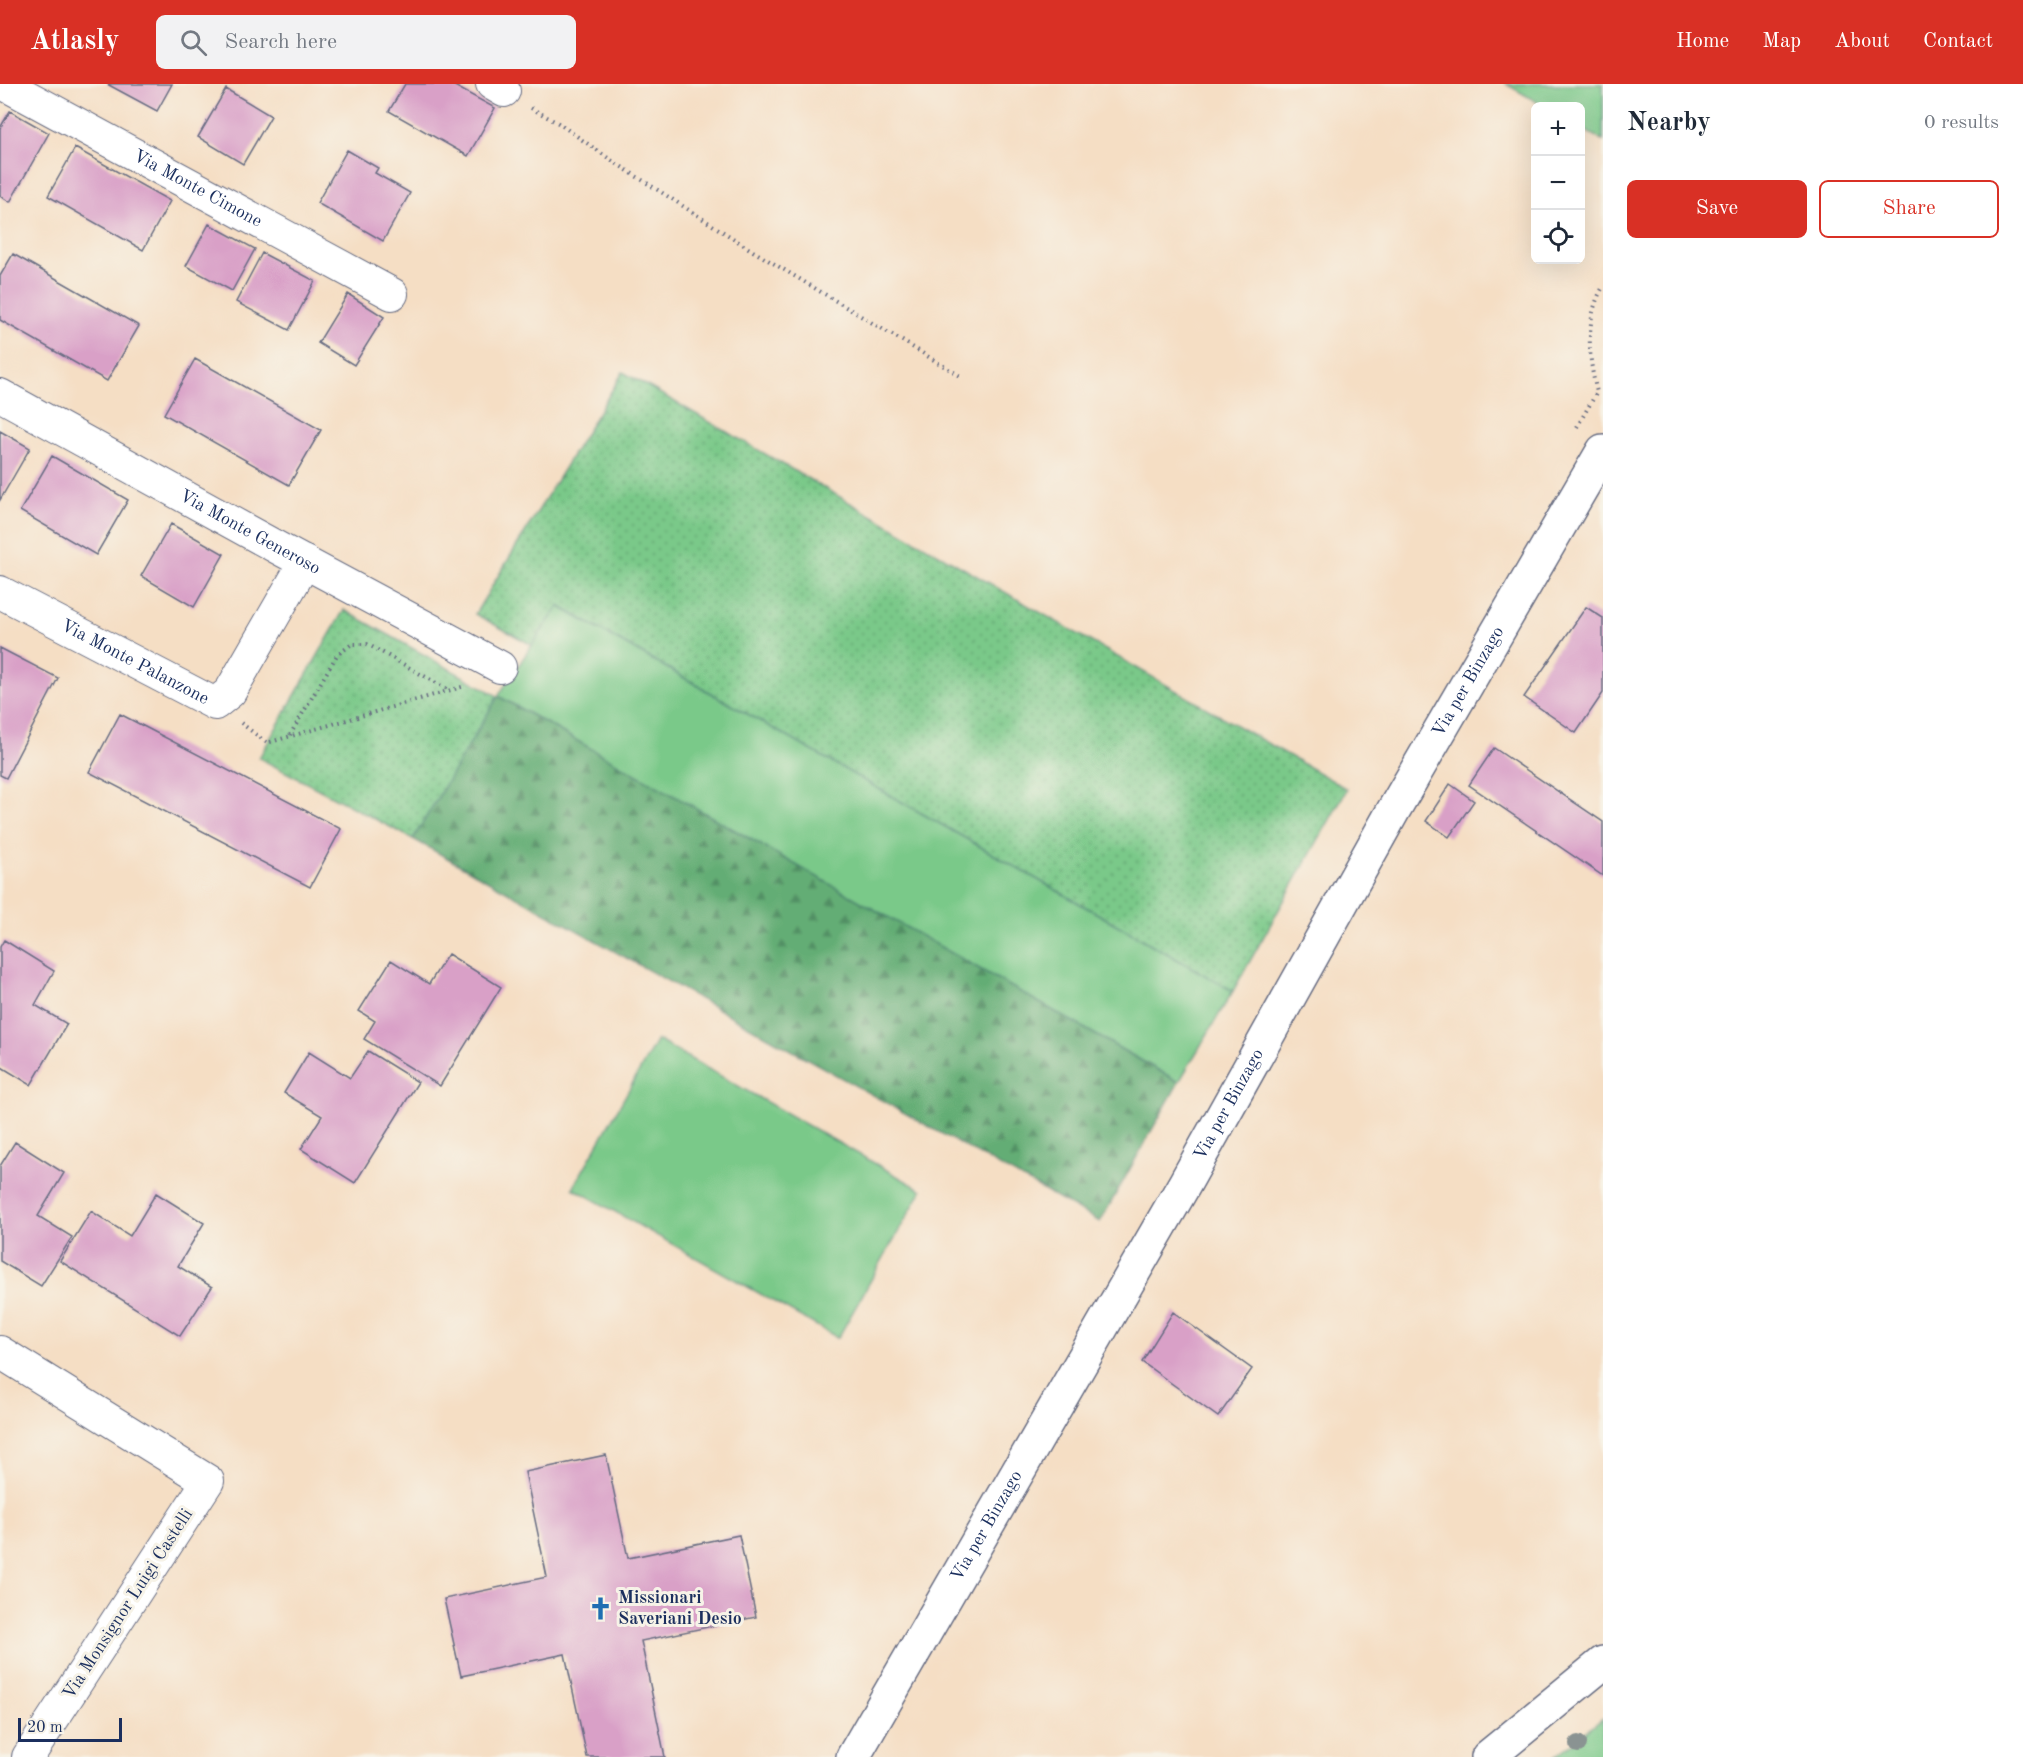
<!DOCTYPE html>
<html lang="en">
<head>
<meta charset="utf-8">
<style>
  :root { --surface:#fff; --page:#f2f2f3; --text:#1f2937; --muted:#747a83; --line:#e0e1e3; --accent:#d93025 }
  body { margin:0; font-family:"Old Standard TT",serif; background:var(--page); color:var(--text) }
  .controls { position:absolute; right:18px; top:18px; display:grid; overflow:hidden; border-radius:9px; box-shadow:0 6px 24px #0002 }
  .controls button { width:54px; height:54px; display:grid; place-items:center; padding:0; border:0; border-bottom:2px solid var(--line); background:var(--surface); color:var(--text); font:30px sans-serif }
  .scale { position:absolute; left:18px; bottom:15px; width:104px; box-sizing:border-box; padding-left:6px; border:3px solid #1b2f5e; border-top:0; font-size:16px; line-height:21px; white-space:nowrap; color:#1b2f5e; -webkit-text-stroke:4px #f7f3e8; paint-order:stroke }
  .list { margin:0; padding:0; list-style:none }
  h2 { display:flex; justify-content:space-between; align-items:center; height:78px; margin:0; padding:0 24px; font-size:26px }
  h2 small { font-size:20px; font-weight:400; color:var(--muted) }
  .actions { display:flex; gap:12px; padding:18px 24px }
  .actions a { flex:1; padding:14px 0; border:2px solid var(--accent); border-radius:9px; text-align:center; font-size:21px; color:var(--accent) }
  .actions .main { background:var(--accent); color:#fff }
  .icon { flex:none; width:33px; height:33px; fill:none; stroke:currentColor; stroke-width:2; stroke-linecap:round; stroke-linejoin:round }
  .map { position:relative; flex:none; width:1603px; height:1673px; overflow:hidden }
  header { display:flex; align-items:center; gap:36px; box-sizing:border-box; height:84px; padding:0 30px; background:var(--accent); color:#fff }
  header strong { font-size:28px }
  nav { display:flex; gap:33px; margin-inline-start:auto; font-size:21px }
  .search { width:420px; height:54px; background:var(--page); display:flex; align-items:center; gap:15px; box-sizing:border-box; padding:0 21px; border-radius:9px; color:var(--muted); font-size:22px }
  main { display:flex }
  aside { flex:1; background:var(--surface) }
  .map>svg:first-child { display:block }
  .green { fill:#7ac989; stroke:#4a7c74; stroke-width:1.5 }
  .forest { fill:url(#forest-firs); stroke:#3f6e6a; stroke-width:1.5 }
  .garden { fill:url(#garden-dots); stroke:#4a7c74; stroke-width:1.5 }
  .building { fill:#d9a0c7 }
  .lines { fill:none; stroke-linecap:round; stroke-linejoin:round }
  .minor-casing { stroke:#676c82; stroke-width:34 }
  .tertiary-casing { stroke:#676c82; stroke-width:36 }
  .secondary-casing { stroke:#676c82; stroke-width:36 }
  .path { stroke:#676c82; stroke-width:4; stroke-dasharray:1.5 4.5; stroke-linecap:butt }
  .minor { stroke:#fff; stroke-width:32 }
  .tertiary { stroke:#fff; stroke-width:33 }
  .secondary { stroke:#fff; stroke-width:33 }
  .tree { fill:#8a9392 }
  .labels { text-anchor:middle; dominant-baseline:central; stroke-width:6; stroke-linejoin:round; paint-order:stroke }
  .street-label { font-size:18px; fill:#1b2f5e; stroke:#f7f3e8 }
  .poi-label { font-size:18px; font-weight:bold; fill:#1b2f5e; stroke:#f7f3e8; text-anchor:start }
</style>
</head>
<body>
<header>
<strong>Atlasly</strong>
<div class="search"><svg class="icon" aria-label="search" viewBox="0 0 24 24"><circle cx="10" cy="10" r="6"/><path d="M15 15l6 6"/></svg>Search here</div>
<nav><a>Home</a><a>Map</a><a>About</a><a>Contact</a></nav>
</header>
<main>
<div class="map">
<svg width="1603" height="1673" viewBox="0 0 1603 1673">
  <defs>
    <pattern id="forest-firs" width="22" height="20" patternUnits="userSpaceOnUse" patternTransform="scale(1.5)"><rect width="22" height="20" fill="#63ad75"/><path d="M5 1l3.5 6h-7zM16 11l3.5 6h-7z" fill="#518d63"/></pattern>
    <pattern id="garden-dots" width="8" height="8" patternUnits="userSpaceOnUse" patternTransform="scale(1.5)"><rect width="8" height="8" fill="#7ac989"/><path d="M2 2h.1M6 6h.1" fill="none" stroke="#63a473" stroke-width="1.8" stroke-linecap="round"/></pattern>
  </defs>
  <rect width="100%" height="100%" fill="#f7f3e8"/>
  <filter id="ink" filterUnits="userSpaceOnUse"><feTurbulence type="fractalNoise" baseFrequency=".0167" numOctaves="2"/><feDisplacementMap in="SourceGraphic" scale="12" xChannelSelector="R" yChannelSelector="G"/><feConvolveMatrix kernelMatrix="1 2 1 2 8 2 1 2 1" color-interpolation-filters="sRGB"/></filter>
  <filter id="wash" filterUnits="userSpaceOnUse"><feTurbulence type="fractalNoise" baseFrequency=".008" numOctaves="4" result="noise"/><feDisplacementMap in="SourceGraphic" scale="24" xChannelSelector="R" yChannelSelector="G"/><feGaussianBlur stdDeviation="1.35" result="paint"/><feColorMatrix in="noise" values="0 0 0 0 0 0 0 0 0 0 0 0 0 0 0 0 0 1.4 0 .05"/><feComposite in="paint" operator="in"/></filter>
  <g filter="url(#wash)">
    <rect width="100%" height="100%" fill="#f5dec4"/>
    <!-- green -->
    <path class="green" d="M1506,0H1603V57L1581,44L1580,22H1544Z
      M558,522L1233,907L1179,998L498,612Z
      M657,956L922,1106L838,1254L573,1104Z
      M1603,1634V1673H1555Z"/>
    <!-- forest -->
    <path class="forest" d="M498,612L1179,998L1100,1138L413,755Z"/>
    <!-- garden -->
    <path class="garden" d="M623,288L1347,705L1233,907L559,522L532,561L475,530Z
      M344,526L498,612L413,755L259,674Z"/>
    <g id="blocks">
      <!-- building -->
      <path class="building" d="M107,0H172L157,27Z
        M405,0H451L495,24L468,72L389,27Z
        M226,5L271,32L243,80L198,53Z
        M10,27L49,49L10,118L0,112V44Z
        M75,64L170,117L143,166L48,112Z
        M347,66L378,84L375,89L410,109L383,157L317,119Z
        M209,140L255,165L232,207L186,182Z
        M262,169L315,197L289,246L236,218Z
        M13,170L139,242L107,297L0,236V192Z
        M348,210L384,233L354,281L318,259Z
        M195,275L321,346L289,401L164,330Z
        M0,347L30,364L0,416Z
        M52,372L128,416L96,471L20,427Z
        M171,440L224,470L194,523L141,492Z
        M1586,523L1603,534V609L1576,649L1524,613Z
        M0,564L58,594L6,694L0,691Z
        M120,630L341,745L310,803L89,688Z
        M1494,664L1603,738V792L1469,701Z
        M1450,700L1474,717L1449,753L1426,737Z
        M4,856L54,887L35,921L67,940L31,1001L0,982V863Z
        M448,870L501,903L440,1002L364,955L375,937L359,927L391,876L429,900Z
        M368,967L418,998L355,1099L301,1065L322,1032L284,1009L309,968L350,994Z
        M15,1058L64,1089L38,1132L72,1153L41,1202L0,1177V1082Z
        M156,1109L204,1139L178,1182L212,1203L180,1252L60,1177L91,1127L130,1152Z
        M1173,1228L1252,1285L1218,1333L1142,1278Z
        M606,1371L628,1474L739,1451L756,1533L641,1557L665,1673H587L565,1570L461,1592L444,1515L547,1493L525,1388Z"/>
    </g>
  </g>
  <g filter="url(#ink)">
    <use href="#blocks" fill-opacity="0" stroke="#676c82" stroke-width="1.5"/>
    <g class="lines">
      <defs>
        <g id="minor">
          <path id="s1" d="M4,0L392,210"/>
          <path d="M492,0L504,7"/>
          <path id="s2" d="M0,311L278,464L500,583"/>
          <path id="s3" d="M0,508L215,620L230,608L305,478"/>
          <path d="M0,1268L208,1397L28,1673"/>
        </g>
        <path id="tertiary" d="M1488,1673L1603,1579"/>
        <g id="secondary">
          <path id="s4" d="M853,1673L1184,1101L1393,727L1603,367"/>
        </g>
      </defs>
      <!-- minor casing -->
      <use href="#minor" class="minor-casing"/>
      <!-- tertiary casing -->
      <use href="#tertiary" class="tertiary-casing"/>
      <!-- secondary casing -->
      <use href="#secondary" class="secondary-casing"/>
      <!-- path -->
      <path class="path" d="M531,24L558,39L611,76L753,167L962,293
        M1577,343L1597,308C1588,275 1585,233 1603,203
        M241,639L267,659L465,602
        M290,651L337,571L352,560H367L449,606"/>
      <!-- minor -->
      <use href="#minor" class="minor"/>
      <!-- tertiary -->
      <use href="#tertiary" class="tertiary"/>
      <!-- secondary -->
      <use href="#secondary" class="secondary"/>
    </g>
    <!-- trees -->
    <circle class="tree" cx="1578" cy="1660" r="9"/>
  </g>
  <!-- icons -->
  <defs>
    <symbol id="church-bare" viewBox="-9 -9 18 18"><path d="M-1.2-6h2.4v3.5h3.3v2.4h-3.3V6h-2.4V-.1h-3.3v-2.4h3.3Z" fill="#1f6fb2" stroke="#f7f3e8" stroke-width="2.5" paint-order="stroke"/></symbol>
  </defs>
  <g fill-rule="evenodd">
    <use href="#church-bare" x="584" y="1508" width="33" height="33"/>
  </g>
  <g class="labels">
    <!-- street labels -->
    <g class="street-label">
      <text stroke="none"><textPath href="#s1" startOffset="220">Via Monte Cimone</textPath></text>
      <text stroke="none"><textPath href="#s2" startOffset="285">Via Monte Generoso</textPath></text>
      <text stroke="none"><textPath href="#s3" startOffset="152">Via Monte Palanzone</textPath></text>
      <text stroke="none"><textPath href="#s4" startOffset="1239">Via per Binzago</textPath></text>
      <text stroke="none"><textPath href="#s4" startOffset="753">Via per Binzago</textPath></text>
      <text stroke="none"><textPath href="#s4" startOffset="267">Via per Binzago</textPath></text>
      <text transform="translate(128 1520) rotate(-57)">Via Monsignor Luigi Castelli</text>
    </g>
    <!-- poi labels -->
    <g class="poi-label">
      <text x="618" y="1514">Missionari<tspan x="618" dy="21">Saveriani Desio</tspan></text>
    </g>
  </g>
</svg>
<div class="controls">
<button>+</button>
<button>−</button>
<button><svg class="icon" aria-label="locate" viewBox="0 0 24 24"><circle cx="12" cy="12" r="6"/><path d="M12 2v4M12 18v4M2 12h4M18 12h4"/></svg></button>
</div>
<div class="scale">20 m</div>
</div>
<aside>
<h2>Nearby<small>0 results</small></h2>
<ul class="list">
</ul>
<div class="actions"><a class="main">Save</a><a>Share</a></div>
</aside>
</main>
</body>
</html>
